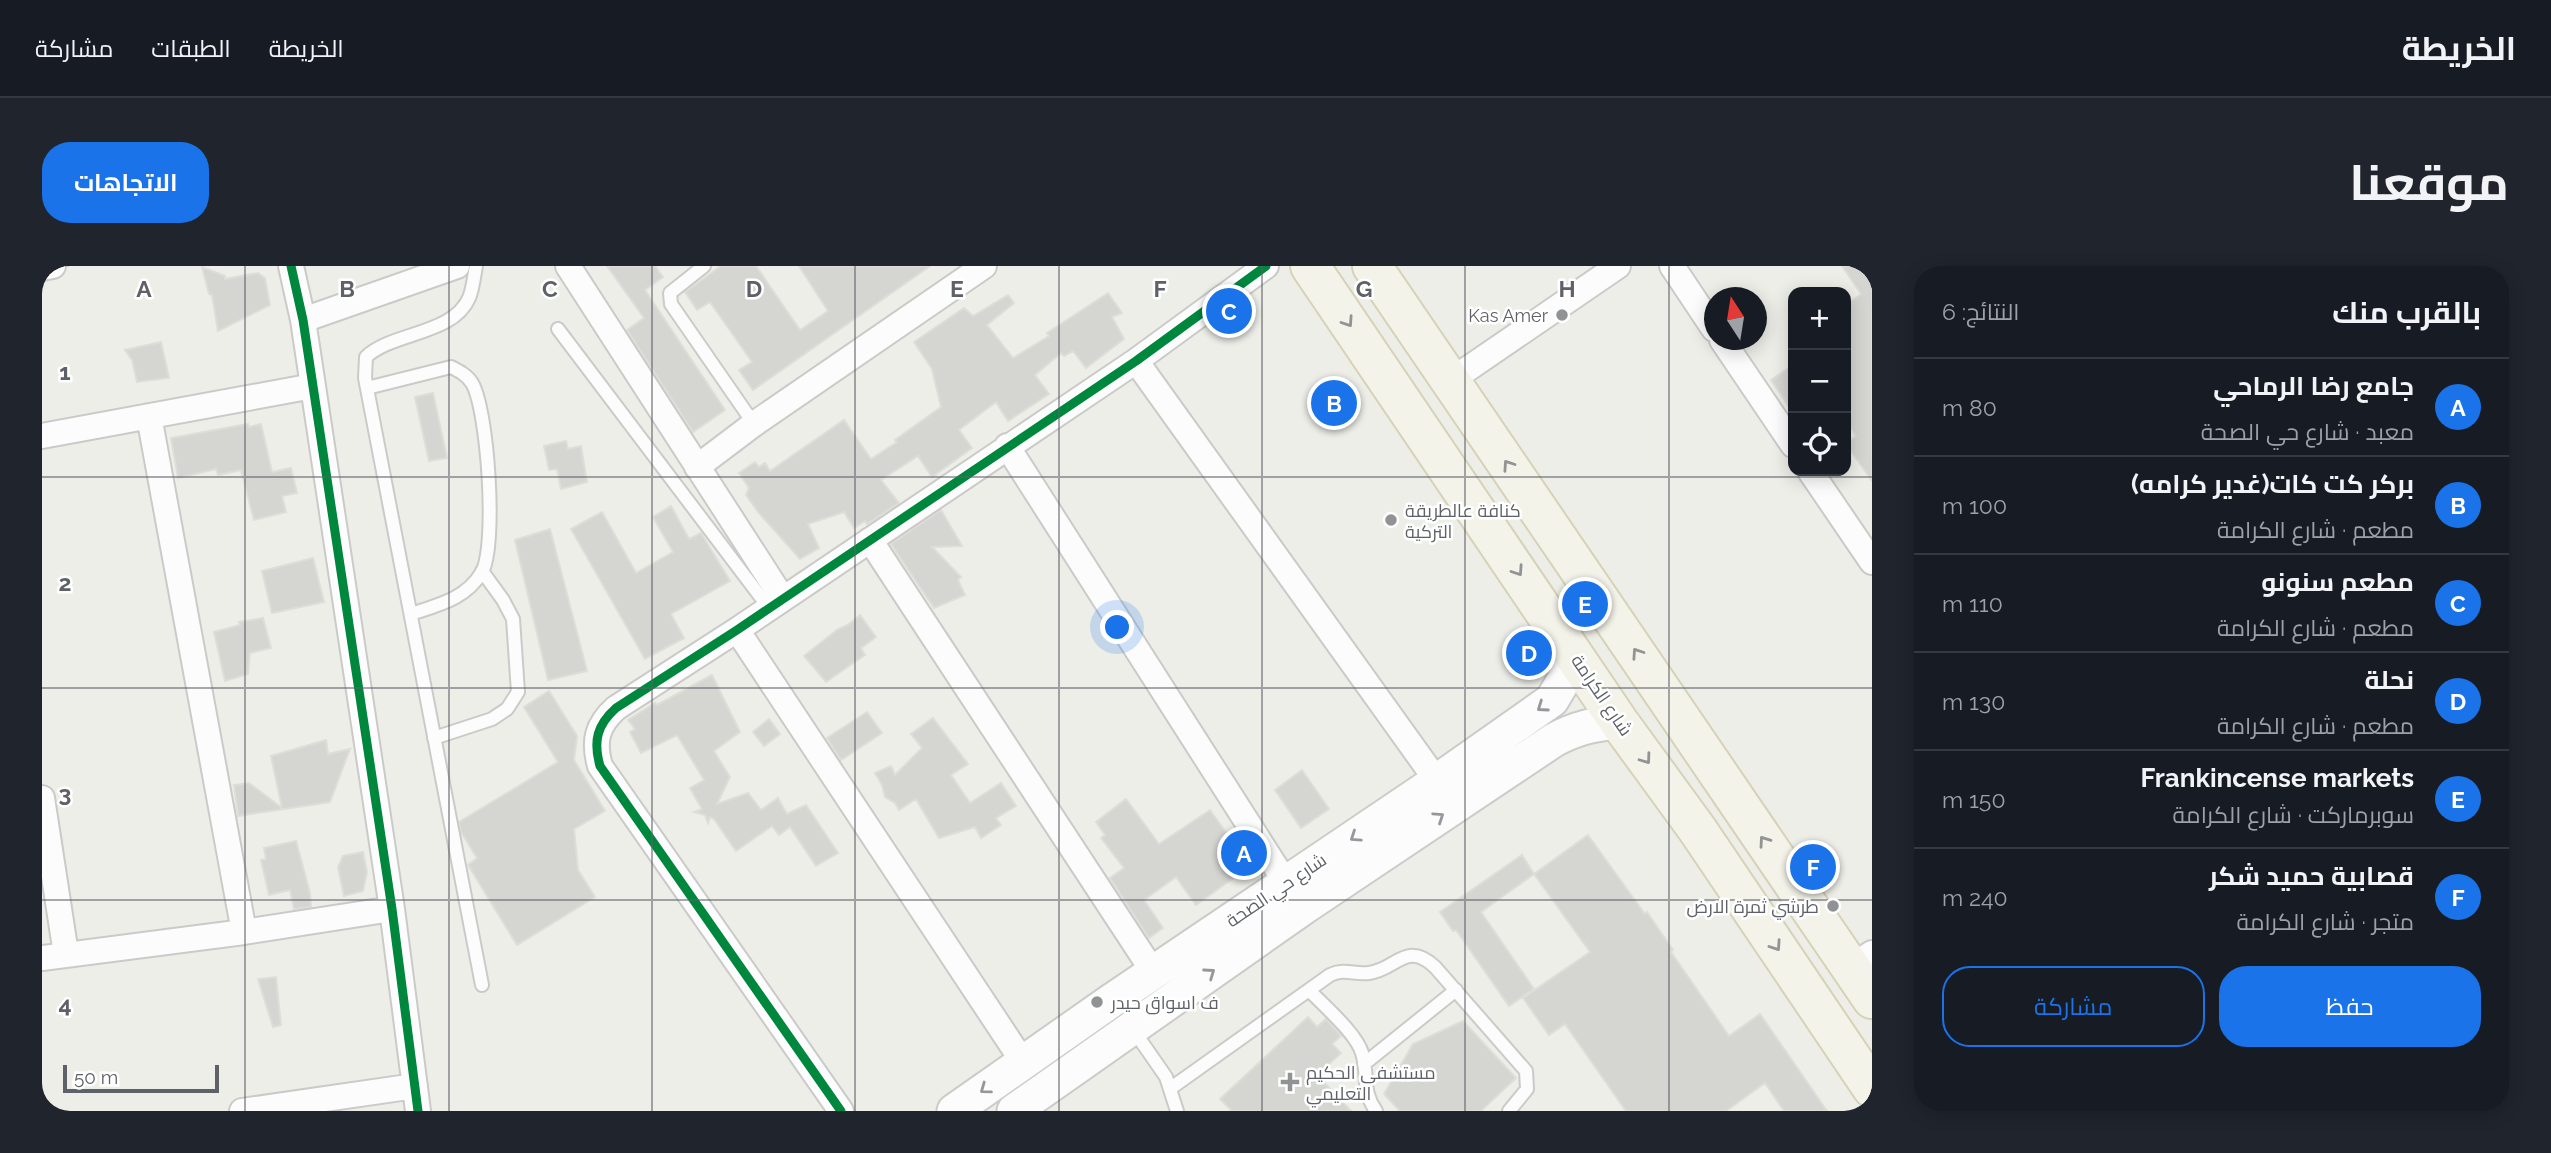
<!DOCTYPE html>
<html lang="ar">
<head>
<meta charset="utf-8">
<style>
  :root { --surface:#171b24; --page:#20242c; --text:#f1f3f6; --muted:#9ea1a6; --line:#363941; --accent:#1a73e8 }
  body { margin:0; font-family:Raleway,Cairo,sans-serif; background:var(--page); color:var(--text); direction:rtl }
  .controls { position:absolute; right:21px; top:21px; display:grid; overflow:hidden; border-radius:14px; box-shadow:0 4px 18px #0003 }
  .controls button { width:63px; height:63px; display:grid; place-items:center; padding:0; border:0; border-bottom:2px solid var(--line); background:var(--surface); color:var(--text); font:35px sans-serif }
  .compass { position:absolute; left:1662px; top:21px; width:63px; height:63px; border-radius:50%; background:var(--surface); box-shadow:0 4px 18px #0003; rotate:348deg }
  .scale { position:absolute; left:21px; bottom:18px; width:156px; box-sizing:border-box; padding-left:7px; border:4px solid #5e6167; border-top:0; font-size:19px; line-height:24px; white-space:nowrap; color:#5e6167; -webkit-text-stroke:5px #fff; paint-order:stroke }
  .you { position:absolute; left:1076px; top:362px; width:24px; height:24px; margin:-18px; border:5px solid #fff; border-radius:50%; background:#1a73e8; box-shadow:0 0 0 10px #1a73e833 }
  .badge { display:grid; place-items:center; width:46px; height:46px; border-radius:50%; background:var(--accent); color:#fff; font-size:23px; font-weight:700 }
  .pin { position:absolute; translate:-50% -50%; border:4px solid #fff; box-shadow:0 2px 7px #0006 }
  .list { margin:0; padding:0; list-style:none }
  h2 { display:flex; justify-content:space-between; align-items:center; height:91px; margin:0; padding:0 28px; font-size:30px }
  h2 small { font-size:23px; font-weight:400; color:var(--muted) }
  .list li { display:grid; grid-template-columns:46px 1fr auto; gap:21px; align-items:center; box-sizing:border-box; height:98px; padding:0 28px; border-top:2px solid var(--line) }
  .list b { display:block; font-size:26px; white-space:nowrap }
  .list p { margin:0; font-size:23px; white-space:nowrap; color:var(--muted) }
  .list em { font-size:23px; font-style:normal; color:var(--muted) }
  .actions { display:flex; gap:14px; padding:21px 28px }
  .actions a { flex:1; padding:16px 0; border:2px solid var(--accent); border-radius:28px; text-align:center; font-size:24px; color:var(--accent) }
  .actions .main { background:var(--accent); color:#fff }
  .icon { flex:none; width:38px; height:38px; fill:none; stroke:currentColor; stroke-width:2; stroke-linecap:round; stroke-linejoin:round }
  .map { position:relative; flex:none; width:1830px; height:845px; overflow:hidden; direction:ltr; border-radius:28px }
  header { display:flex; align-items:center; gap:42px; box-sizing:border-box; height:98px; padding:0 35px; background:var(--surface); border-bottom:2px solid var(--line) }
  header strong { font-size:33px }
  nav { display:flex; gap:38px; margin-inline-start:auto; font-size:24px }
  .intro { display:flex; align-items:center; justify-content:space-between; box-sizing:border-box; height:168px; padding:0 42px }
  h1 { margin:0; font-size:49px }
  .button { padding:18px 32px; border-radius:28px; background:var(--accent); color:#fff; font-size:24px; font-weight:700 }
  main { display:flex; gap:42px; padding:0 42px }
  aside { flex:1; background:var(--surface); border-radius:28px; box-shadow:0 4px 18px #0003 }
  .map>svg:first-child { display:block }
  .building { fill:#d5d5d2; stroke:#deddd8; stroke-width:2 }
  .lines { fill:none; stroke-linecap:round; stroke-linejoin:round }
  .service-casing { stroke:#cacbc9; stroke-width:16 }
  .minor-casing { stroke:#cacbc9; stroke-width:28 }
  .secondary-casing { stroke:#cbcbca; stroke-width:37 }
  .primary-casing { stroke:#d6d2b7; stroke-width:42 }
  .service { stroke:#fcfcfc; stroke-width:12 }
  .minor { stroke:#fcfcfc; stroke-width:24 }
  .secondary { stroke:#fcfcfc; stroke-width:33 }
  .primary { stroke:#f3f3e9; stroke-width:38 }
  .cycleway-casing { stroke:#fff; stroke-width:13 }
  .cycleway { stroke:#00873e; stroke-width:9 }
  .oneway { stroke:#929494 }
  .oneway2 { stroke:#95979b }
  .grid { fill:none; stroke:#5e6167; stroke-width:2; stroke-opacity:0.55 }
  .poi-dot { fill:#909294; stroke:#fff; stroke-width:2.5 }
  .labels { text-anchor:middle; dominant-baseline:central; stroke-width:5; stroke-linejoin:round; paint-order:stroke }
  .poi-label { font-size:18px; fill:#5e6167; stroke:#fff; text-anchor:start }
  .street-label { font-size:18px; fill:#5e6167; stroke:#fff }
  .grid-label { font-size:23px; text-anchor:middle; font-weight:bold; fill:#5e6167; stroke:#fff; stroke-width:5; stroke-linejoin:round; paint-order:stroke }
</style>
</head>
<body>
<header>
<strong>الخريطة</strong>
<nav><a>الخريطة</a><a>الطبقات</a><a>مشاركة</a></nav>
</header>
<div class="intro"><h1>موقعنا</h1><a class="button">الاتجاهات</a></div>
<main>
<aside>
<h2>بالقرب منك<small>النتائج: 6</small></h2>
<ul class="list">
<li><span class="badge">A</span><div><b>جامع رضا الرماحي</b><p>معبد · شارع حي الصحة</p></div><em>80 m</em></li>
<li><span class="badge">B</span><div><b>بركر كت كات(غدير كرامه)</b><p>مطعم · شارع الكرامة</p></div><em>100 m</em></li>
<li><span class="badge">C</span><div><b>مطعم سنونو</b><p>مطعم · شارع الكرامة</p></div><em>110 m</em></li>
<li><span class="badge">D</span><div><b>نحلة</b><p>مطعم · شارع الكرامة</p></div><em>130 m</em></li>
<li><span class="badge">E</span><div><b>Frankincense markets</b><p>سوبرماركت · شارع الكرامة</p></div><em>150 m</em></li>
<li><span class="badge">F</span><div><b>قصابية حميد شكر</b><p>متجر · شارع الكرامة</p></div><em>240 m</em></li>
</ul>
<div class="actions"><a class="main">حفظ</a><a>مشاركة</a></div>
</aside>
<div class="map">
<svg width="1830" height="845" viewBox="0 0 1830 845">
  <rect width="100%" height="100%" fill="#eeeee9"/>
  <!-- building -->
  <path class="building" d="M565,0H613L621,11L603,24L683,144L651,166L585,64L602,52Z
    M679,0H714L758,64L786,45L757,0H888L711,124L697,104L710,96L668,36L655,44L643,26Z
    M1800,0H1830V215L1804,178L1814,170L1804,153V39L1819,28Z
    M160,1L183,10V13L216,7L223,12L228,39L176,65L170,29L167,28Z
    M1066,27L1080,47L1070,51L1082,73L1044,102L1031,85L1022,90L1019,87L993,109L1007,128L966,155L954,136L917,164L930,182L890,211L876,190L839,214L857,237L825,258L823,255L812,262L802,246L766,258L777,282L758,293L716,246L704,229L707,222L697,207L713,196L717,201L723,197L728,205L802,154L829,193L855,176L853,174L899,141L890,103L872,76L922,42L931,50L966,29L972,37L945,59L971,92L1007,70L1005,67Z
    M119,76L127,112L95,116L90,94L83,84Z
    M1751,99V147L1729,114Z
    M391,127L405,192L387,195L373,131Z
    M206,158L207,161L219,158L230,206L249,202L255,227L240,230L244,246L212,254L199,204L176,209L174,203L136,212L129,172Z
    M524,175L526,183L539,180L545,216L519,223L515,203L507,204L502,180Z
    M629,240L647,273L659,267L688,315L629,348L642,372L603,393L529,263L560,246L594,307L631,286L611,251Z
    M899,244L920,280L890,281L919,311L916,314L923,329L892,342L849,278Z
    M508,263L545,405L506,414L473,274Z
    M271,292L282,336L230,347L220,305Z
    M818,349L834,371L819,382L823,389L784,416L762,390L796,363L806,359Z
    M221,352L229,382L208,387L206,408L183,415L172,366L198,359L197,356Z
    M670,409L698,466L672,485L688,511L675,538L706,527L719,544L736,532L745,548L764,539L796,587L774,600L748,561L737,569L730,560L694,585L672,553L668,551L666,557L663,549L652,546L660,543L648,522L662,514L635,469L599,487L588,466L593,463L586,454L613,437L615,439Z
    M507,425L535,470L532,494L563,545L532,563L536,604L553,631L475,679L426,599L435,592L419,566L417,556L516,496L482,441Z
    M825,446L840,467L799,494L785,472Z
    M891,452L926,498L909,509L928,537L959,517L974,540L954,552L959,559L939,572L933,561L897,572L874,533L857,544L853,537L843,531L840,519L833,507L849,500L853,509L880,482L869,468Z
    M727,453L738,468L722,480L711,466Z
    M284,474L286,488L308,483L288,536L196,550L192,519L207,517L240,542L229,490Z
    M1260,504L1287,543L1259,562L1233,524Z
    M1084,533L1117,578L1168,544L1208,600L1154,639L1134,611L1102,634L1121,662L1107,672L1068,612L1082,602L1059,572L1063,569L1054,556Z
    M1546,569L1603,648L1605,646L1631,684L1629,686L1687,770L1718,748L1785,845H1742L1723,817L1684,845H1584L1523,758L1507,769L1481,732L1548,686L1492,608Z
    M254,575L268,627L269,641L252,643L248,624L227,629L219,594L224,593L222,582Z
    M321,586L325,606L321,625L302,630L296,601L301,590Z
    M1480,589L1492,608L1439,646L1492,723L1467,740L1414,664L1411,665L1398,646Z
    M234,711L239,759L231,761L216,713Z
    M1266,751L1275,761L1284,753L1299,770L1290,778L1299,787L1275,809L1309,845H1190L1178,833Z
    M1421,755L1474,812L1439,845H1358L1342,828L1371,778Z"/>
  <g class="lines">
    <defs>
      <path id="service" d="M434,0C432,10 431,23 427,32C411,69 350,66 324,91L323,112L440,719
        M662,0L628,27L629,38L712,158
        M516,63L727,342
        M325,122L409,101C417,105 425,109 430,117C446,144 455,279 440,306C424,333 396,339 369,348
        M392,472L450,453L465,443L476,426L471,353L461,334L440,305
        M1267,724C1282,740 1314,767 1320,787C1327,809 1319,824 1334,845
        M1090,762L1124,811L1135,845
        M1322,798L1414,724
        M1129,822L1288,709C1303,702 1312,709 1327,707C1354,704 1364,674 1393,701L1484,805L1485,823L1467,845"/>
      <path id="minor" d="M249,0L261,54L350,643L376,845
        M526,0L741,333
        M1630,0L1672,63
        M0,2L11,0
        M261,54L415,0
        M1680,74L1751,179
        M1094,95L1395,515
        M1408,115L1576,0
        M107,150L202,666
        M0,170L271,120
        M965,180L1244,617
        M655,201L712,158L942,0
        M1768,205L1830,296
        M828,274L1112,707
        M695,364L981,796
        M0,532L24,688
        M0,692L202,666L350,643
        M1809,701L1830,687
        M200,845L373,820
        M799,845L558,500C551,475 555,459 574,442L695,364L1094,95L1224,0"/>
      <path id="secondary" d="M912,845L1069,735L1395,515L1510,434L1523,412L1528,382
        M972,845L1261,642L1512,474C1534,462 1552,458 1577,456"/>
      <path id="primary" d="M1268,0L1577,456L1655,563L1830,822
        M1330,0L1830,733"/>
    </defs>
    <!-- service casing -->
    <use href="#service" class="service-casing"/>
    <!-- minor casing -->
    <use href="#minor" class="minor-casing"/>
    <!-- secondary casing -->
    <use href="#secondary" class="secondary-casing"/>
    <!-- primary casing -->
    <use href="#primary" class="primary-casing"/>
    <!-- service -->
    <use href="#service" class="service"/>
    <!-- minor -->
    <use href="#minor" class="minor"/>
    <!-- secondary -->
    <use href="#secondary" class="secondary"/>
    <!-- primary -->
    <use href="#primary" class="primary"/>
    <defs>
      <path id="cycleway" d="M249,0L261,54L350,643L376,845
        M799,845L558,500C551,475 555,459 574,442L695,364L1094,95L1224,0"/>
    </defs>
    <!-- cycleway casing -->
    <use href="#cycleway" class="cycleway-casing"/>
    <!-- cycleway -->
    <use href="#cycleway" class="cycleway"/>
  </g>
  <!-- one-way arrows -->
  <defs><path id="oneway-chevron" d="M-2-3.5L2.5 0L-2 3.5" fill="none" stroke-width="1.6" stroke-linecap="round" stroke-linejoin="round" transform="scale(1.75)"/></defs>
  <g class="oneway">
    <use href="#oneway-chevron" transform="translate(1306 56) rotate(56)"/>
    <use href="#oneway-chevron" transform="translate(1466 199) rotate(-124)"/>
    <use href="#oneway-chevron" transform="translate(1476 305) rotate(56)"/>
    <use href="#oneway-chevron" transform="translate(1595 387) rotate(-124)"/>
    <use href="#oneway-chevron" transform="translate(1604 493) rotate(54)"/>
    <use href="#oneway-chevron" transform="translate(1722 575) rotate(-125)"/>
    <use href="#oneway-chevron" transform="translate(1734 680) rotate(56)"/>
  </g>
  <g class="oneway2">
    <use href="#oneway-chevron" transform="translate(1500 441) rotate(145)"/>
    <use href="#oneway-chevron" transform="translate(1397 551) rotate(-34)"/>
    <use href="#oneway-chevron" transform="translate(1313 571) rotate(146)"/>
    <use href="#oneway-chevron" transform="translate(1168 707) rotate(-35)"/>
    <use href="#oneway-chevron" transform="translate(943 823) rotate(144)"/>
  </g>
  <!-- grid -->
  <path class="grid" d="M203,0V845M407,0V845M610,0V845M813,0V845M1017,0V845M1220,0V845M1423,0V845M1627,0V845M0,211H1830M0,422H1830M0,634H1830"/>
  <!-- markers -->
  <g class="poi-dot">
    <circle cx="1520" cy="49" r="7"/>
    <circle cx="1349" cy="254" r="7"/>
    <circle cx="1791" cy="640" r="7"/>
    <circle cx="1055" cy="736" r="7"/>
    <path d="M1244.5 805.5h7v7h7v7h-7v7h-7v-7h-7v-7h7z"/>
  </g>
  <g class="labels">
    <!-- poi labels -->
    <g class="poi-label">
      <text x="1506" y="49" text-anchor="end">Kas Amer</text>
      <text x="1363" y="244">كنافة عالطريقة<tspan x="1363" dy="21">التركية</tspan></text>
      <text x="1777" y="640" text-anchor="end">طرشي ثمرة الارض</text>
      <text x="1069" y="736">ف اسواق حيدر</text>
      <text x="1264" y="806">مستشفى الحكيم<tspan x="1264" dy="21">التعليمي</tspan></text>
    </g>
    <!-- street labels -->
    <g class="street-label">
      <text transform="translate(1560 429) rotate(56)">شارع الكرامة</text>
      <text transform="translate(1234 624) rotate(-34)">شارع حي الصحة</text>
    </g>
  </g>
  <g class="grid-label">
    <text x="102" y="31">A</text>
    <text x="305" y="31">B</text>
    <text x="508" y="31">C</text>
    <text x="712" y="31">D</text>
    <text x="915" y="31">E</text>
    <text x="1118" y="31">F</text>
    <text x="1322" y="31">G</text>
    <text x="1525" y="31">H</text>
    <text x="23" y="114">1</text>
    <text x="23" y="325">2</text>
    <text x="23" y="536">3</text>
    <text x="23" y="747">4</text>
  </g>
</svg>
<div class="controls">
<button>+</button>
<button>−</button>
<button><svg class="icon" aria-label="locate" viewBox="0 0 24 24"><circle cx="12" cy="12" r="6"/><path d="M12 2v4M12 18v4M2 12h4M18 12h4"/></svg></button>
</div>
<svg class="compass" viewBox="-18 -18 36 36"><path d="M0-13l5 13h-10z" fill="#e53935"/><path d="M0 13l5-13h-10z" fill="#9ea1a6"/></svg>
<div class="scale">50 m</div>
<div class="you"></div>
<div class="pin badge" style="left:1202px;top:587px">A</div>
<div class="pin badge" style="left:1292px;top:137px">B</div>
<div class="pin badge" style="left:1187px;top:45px">C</div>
<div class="pin badge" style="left:1487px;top:387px">D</div>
<div class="pin badge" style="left:1543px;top:338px">E</div>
<div class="pin badge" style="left:1771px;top:601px">F</div>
</div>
</main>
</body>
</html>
